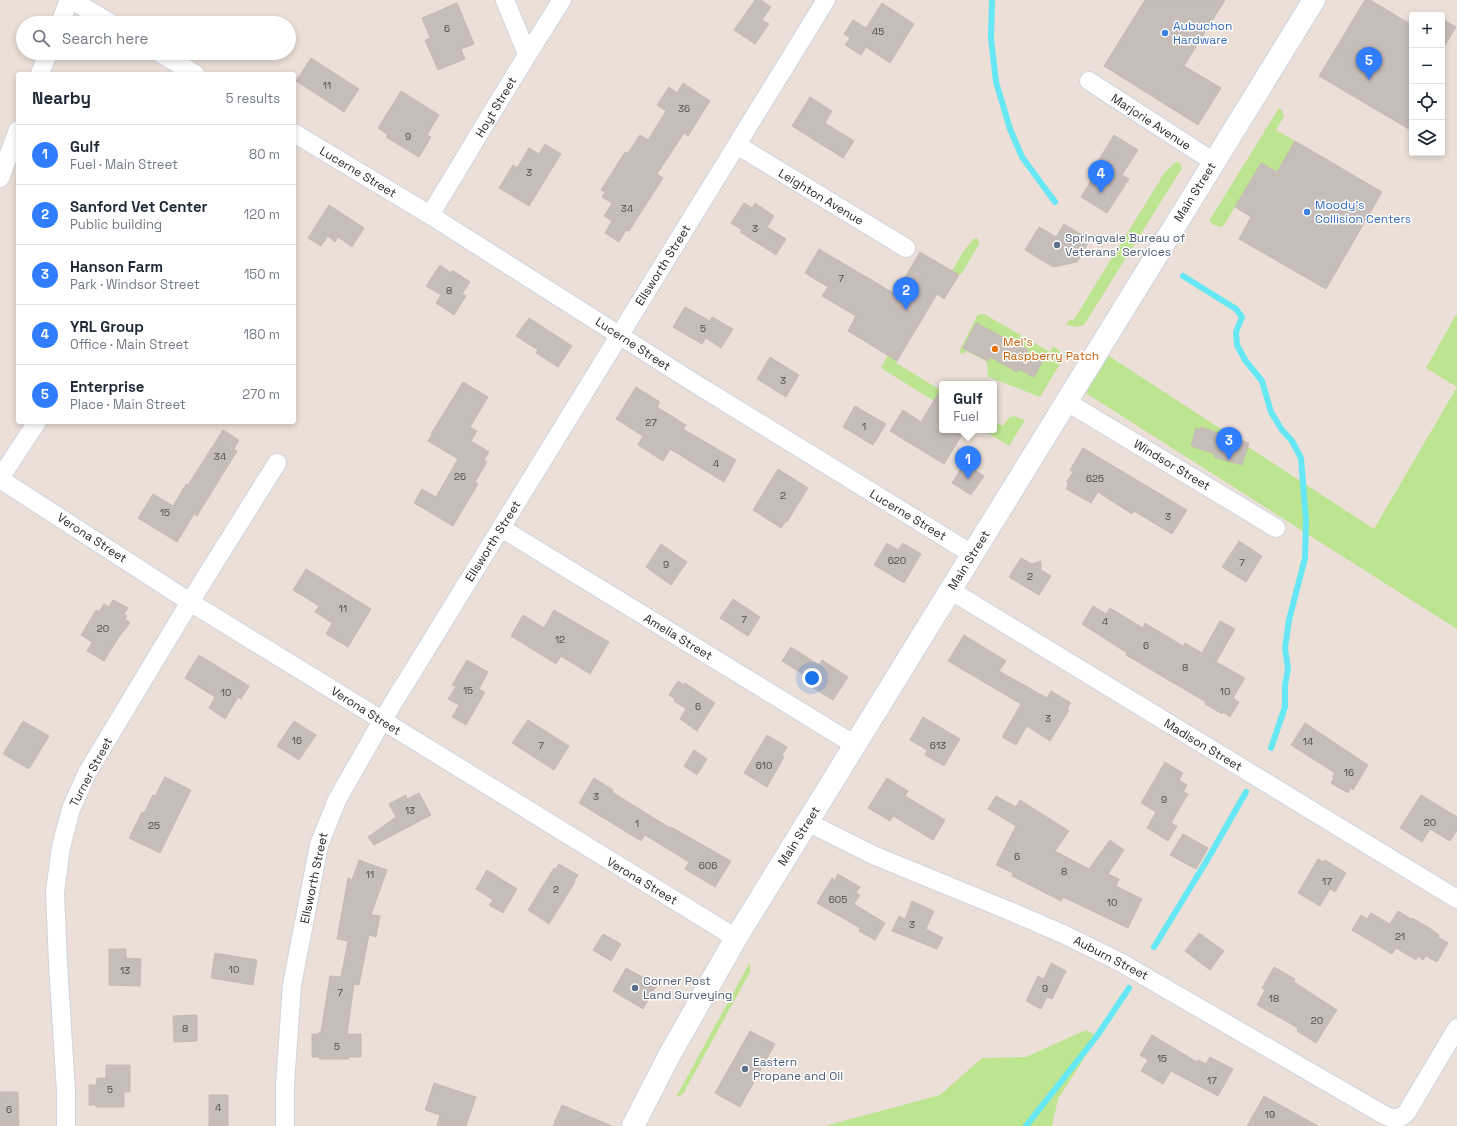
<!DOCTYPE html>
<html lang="en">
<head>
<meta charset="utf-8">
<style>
  :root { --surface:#fff; --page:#f6f6f7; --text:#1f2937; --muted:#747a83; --line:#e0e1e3; --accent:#307eff }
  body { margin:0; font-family:"Space Grotesk",sans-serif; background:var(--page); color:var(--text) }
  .controls { position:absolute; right:12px; top:12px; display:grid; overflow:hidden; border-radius:4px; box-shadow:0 2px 6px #0003 }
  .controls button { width:36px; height:36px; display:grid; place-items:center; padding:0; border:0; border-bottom:1px solid var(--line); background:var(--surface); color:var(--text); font:20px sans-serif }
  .you { position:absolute; left:812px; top:678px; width:14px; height:14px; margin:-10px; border:3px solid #fff; border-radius:50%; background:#1a73e8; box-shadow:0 0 0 6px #1a73e833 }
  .badge { display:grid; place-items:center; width:26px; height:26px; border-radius:50%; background:var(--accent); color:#fff; font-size:13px; font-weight:700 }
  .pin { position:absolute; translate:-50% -33px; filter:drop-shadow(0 1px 2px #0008) }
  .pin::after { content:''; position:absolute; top:21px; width:14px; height:12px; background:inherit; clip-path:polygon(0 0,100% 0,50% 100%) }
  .popup { position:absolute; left:939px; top:381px; width:58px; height:52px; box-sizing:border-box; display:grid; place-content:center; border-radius:4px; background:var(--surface); filter:drop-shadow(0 1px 3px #0005); font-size:13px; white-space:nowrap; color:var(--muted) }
  .popup b { font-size:15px; color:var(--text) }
  .popup::after { content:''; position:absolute; left:50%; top:100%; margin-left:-8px; border:8px solid transparent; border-top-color:var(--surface) }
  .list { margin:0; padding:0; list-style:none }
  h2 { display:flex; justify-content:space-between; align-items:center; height:52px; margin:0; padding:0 16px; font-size:17px }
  h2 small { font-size:13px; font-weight:400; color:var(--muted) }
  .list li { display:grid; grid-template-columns:26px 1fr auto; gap:12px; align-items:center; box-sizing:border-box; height:60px; padding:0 16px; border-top:1px solid var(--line) }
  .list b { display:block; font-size:15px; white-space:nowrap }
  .list p { margin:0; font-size:13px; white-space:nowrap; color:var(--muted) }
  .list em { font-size:13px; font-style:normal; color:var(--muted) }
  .icon { flex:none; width:22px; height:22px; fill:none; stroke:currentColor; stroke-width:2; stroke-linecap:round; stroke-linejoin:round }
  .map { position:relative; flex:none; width:1457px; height:1126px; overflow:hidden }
  .search { position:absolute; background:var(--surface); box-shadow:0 2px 6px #0003; left:16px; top:16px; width:280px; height:44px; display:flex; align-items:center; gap:10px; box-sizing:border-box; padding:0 14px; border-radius:22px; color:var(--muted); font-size:15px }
  .panel { position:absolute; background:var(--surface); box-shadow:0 2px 6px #0003; left:16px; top:72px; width:280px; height:352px; border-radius:4px }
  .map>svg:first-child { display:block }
  .green { fill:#bde491 }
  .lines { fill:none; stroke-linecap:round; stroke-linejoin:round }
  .stream { stroke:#65e8f3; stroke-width:6 }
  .building { fill:#c6bcb8; stroke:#c6bbb2 }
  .minor-casing { stroke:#cdd5e1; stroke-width:20 }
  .secondary-casing { stroke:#cdd5e1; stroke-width:24 }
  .minor { stroke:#fff; stroke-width:18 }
  .secondary { stroke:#fff; stroke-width:22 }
  .shop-dot { fill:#3f7fe0; stroke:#fff; stroke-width:1.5 }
  .service-dot { fill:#5c6f8a; stroke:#fff; stroke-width:1.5 }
  .food-dot { fill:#e8710a; stroke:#fff; stroke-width:1.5 }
  .labels { text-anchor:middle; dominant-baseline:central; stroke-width:3; stroke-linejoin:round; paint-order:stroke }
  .number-label { font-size:10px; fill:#4f4c4b }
  .shop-label { font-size:12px; fill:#366cbe; stroke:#fff; text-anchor:start }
  .street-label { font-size:12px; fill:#272727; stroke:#fff }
  .service-label { font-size:12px; fill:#4e5e75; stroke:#fff; text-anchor:start }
  .food-label { font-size:12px; fill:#c56008; stroke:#fff; text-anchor:start }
</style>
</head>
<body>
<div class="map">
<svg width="1457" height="1126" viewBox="0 0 1457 1126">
  <rect width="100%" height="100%" fill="#ebdfd7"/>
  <!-- green -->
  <path class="green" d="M1279,108L1282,110L1284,116L1276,130L1295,141L1277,172L1261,163L1224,225L1221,227L1214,225L1209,221Z
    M1176,162H1179L1182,168L1084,325L1077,327L1066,325L1070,319L1073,321L1165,172Z
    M974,238L978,239L979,244L962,273L959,275L952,271L963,252Z
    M1457,313V387L1426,368Z
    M980,314H984L1050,352L1053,346L1059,350L1063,359L1040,397L989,377L987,375L988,368L986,361L966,351L963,354L959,352L977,316Z
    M1106,354L1374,529L1457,387V629L1081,390Z
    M888,355L897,361L896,363L942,391L934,401L881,368Z
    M1014,416L1025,420L1009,446L983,430H994V421L1003,426L1009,418Z
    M750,962V972L683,1094L676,1097Z
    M1086,1030L1097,1036L1083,1060L1058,1099L1052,1126H825L940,1095L982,1058L1026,1057Z"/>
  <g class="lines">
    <!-- stream -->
    <path class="stream" d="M992,0L991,38L996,82L1010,129L1022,157L1055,202
      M1183,276L1236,309L1242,317L1236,332L1237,345L1245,360L1262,381L1271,412L1282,430L1292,441L1301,458L1306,520L1305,558L1289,620L1285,648L1288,669L1285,685V707L1271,748
      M1154,947L1206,862L1246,792
      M1026,1126L1097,1036L1129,988"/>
  </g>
  <!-- building -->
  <path class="building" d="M755,0H761L771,7L762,20L769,24L755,44L734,30Z
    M1145,0H1225L1184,66L1221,88L1198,125L1104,66Z
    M1365,0H1370L1412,25V131L1319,76Z
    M457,3L474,44L461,49L465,59L438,70L425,40L430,38L422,18Z
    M882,3L914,24L890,63L866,47L861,55L845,45L850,38L844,34L853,20L866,28Z
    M1442,19L1456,27L1442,50Z
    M311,58L359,89L344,112L296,81Z
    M683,83L710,101L688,136L684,133L657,174L663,178L629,231L626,230L619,242L605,233L612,221L604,216L612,203L602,197L605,192L601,190L625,152L628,153L640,135L648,140L666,111L657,105L669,87L677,93Z
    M401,91L439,115L427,135L431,137L419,157L386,137L388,135L378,128Z
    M810,97L832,111L825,123L854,141L843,158L792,126Z
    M1114,135L1138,150L1122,175L1129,179L1107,213L1081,197L1102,163L1098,161Z
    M1295,141L1382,192L1326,289L1239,239L1251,217L1235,207L1261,163L1277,172Z
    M545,144L561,154L529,206L499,188L513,165L517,168L529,148L539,154Z
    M744,203L752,208L755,203L774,216L767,227L786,239L776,255L740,232L742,230L731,223Z
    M329,205L364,228L352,247L338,237L335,242L328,236L321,246L308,238Z
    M1064,224L1090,240L1077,262L1053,267L1025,250L1039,227L1056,237Z
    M819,249L895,294L920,252L959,275L944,299L937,294L897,361L848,331L856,316L822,296L828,287L805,273Z
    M440,265L451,273L452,270L470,282L462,294L466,296L454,315L436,303L441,295L426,286Z
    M685,307L710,321L712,317L733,329L721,348L706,338L702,344L673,327Z
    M529,318L572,346L558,367L536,353L538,350L516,336Z
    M976,323L1028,350L1026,354L1042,362L1034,377L1018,369L1017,372L990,357L988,361L963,348Z
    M770,357L799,375L786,397L757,379Z
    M463,382L488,397L470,427L477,431L471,441L489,452L484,460L487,462L475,482L478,484L453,526L414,503L422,489L436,497L458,459L428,441L432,435L431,434Z
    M636,387L660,402L657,407L686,425L683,429L736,460L724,482L670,449L663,461L638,445L643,436L616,419Z
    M942,387V430H965L944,464L890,431L903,410L921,422Z
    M855,406L886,424L873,445L843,427Z
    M1201,427L1249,443L1242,465L1214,457L1215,454L1191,446L1196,428L1200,430Z
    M223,430L239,440L234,449L237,451L197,516L194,514L177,542L138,518L153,494L173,506L186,484L188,485Z
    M1083,448L1187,510L1172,534L1134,511L1132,514L1098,492L1091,503L1066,489L1068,485L1067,481L1073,472L1070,470Z
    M964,464L984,476L971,495L952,483Z
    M778,469L808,488L787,522L786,521L781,528L753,510Z
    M1239,541L1262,556L1246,582L1222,567Z
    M887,543L898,550L903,543L921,554L904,583L874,565Z
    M661,544L687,562L671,585L646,567Z
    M1021,558L1032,564L1041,561V570L1051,576L1039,595L1009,577Z
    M306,569L371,609L348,647L326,634L332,623L315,612L319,606L293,590Z
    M733,599L760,617L748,636L720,618Z
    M113,600L128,608L124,614L127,616L125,619L130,623L119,637L104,661L87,651L92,642L81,635L96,610L99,612L104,604L109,607Z
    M1093,606L1106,614L1110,608L1143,628L1145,623L1183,646L1185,643L1202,653L1220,621L1235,629L1216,662L1245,678L1233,698L1239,702L1230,717L1223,712L1222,714L1205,704L1206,702L1126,655L1127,653L1082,624Z
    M554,610L609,642L590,674L561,656L556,664L511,636L523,615L544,628Z
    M964,635L1006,661L999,671L1047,698L1051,691L1071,703L1067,709L1069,710L1050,741L1027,726L1016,745L1002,737L1021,704L948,661Z
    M791,647L819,665L822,660L848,677L833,700L807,684L809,682L804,680L806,676L782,661Z
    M199,655L249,686L241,699L238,697L225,719L209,708L215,697L185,678Z
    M467,660L488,672L479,689L485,692L466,725L452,717L459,705L448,699L456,687L452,685Z
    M678,681L684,685L685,683L715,703L697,731L680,719L686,709L674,701L675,699L669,695Z
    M923,717L960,739L944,766L925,755L927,750L910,740Z
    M528,720L569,746L554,770L512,743Z
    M23,721L49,736L29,769L3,754Z
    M294,721L316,735L299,760L277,746Z
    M1305,723L1368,765L1353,790L1351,788L1348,793L1331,783L1334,778L1332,777L1335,773L1291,745Z
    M767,735L787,747L782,756L784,757L767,787L744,773Z
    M694,750L707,759L697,775L684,766Z
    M1165,762L1183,773L1179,780L1187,785L1183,792L1188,794L1171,823L1177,826L1168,841L1147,828L1156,812L1141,803Z
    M165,777L191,790L160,853L129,838L142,812L144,813L153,795L155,796Z
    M594,778L613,790L612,792L670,828L671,827L731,861L715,887L685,869L689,862L645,835L641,841L579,803Z
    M887,778L908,791L905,796L945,820L933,840L893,816L890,821L868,808Z
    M419,793L431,815L374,845L368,837L396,817L389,804L406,795L407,799Z
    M1421,795L1457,817V830L1450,841L1430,829L1422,842L1400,828Z
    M996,796L1016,807L1020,800L1069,831L1055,851L1089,869L1110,840L1124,850L1108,874L1119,879L1116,886L1142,899L1128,928L1063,897L1061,901L1012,876L1013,873L996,865L1016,826L988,809Z
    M1183,834L1208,848L1196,869L1170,855Z
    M1318,859L1324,862L1325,860L1346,873L1335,892L1330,889L1320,906L1298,893Z
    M359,860L387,870L371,915L380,916L376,937L369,935L359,985L354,984L347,1034H361V1057H349V1059H319V1057H312V1034H319V1032H321L330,976L341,977L348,941L337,939L348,878L352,880Z
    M559,864L578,875L574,881L575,882L549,924L528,910L554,868L556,869Z
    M487,870L517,889L503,913L489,905L493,900L476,889Z
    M838,874L860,887L856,893L860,895L854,904L885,923L875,940L859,931L860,928L817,903L832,878L835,880Z
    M912,901L934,911L926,929L943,938L937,949L892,931L899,916L905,919Z
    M1398,911L1411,919L1412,918L1431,929L1439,935L1438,937L1448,943L1437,962L1426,956L1423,960L1418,956L1416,960L1396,948L1392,954L1352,930L1361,915L1367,919L1371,913L1390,924Z
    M1199,933L1224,951L1210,970L1185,951Z
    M603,934L621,944L611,961L593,950Z
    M109,949H126V958L141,959L140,986L109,985Z
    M215,953L257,960L253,985L211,978Z
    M1051,963L1066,971L1052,999L1047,997L1041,1009L1026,1001L1038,976L1044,979Z
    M1274,967L1295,979L1294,982L1337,1010L1316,1043L1297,1031L1298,1028L1257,1005L1265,990L1262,988Z
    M626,968L657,985L643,1009L613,991Z
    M197,1015V1041L174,1042L173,1016Z
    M750,1031L775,1044L740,1107L715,1093Z
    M1152,1035L1197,1062L1198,1060L1206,1064L1210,1057L1233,1069L1218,1096L1171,1071L1163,1084L1141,1071L1148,1060L1140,1055Z
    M106,1065H130V1092H124V1107H96V1105H89V1085H96L97,1078H106Z
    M434,1083L476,1097L466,1126H437L440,1115L425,1110Z
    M0,1092H18L19,1126H0Z
    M209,1095H228V1126H209Z
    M1264,1096L1275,1102L1318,1126H1247Z
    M562,1105L612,1126H553Z"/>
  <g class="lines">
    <defs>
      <path id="minor" d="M72,0L110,23
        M505,0L527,54
        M60,23L69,0
        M160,53L195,74
        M40,74L48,53
        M1089,81L1214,162
        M294,133L430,215L696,384L972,554
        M737,145L906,248
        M0,178L18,130
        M430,215C474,143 516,71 562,0
        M1067,402L1276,528
        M0,478L37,422
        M0,479L190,602L736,938
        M501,528L855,745
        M950,590L1457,899
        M807,822L873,855L1012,912L1063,934L1120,962L1379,1112C1389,1118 1399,1122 1407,1112L1457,1028
        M66,1126V1092L58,963L55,892L61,847L71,809L87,773L190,602L277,463
        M285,1126V1084L292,985L319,845L337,800L382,721L826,0"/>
      <path id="secondary" d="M633,1126L670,1054L736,938L1314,0"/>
    </defs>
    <!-- minor casing -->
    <use href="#minor" class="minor-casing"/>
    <!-- secondary casing -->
    <use href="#secondary" class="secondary-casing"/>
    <!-- minor -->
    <use href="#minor" class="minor"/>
    <!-- secondary -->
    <use href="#secondary" class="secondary"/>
  </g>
  <!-- markers -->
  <g class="shop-dot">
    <circle cx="1165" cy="33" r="4"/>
    <circle cx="1307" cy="212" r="4"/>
  </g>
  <g class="service-dot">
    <circle cx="1057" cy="245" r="4"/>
    <circle cx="635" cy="988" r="4"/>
    <circle cx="745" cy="1069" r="4"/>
  </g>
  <circle class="food-dot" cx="995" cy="349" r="4"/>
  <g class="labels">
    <!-- number labels -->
    <g class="number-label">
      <text x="447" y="28">6</text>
      <text x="878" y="31">45</text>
      <text x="327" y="85">11</text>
      <text x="684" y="108">36</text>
      <text x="408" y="136">9</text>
      <text x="529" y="172">3</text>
      <text x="627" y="208">34</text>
      <text x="755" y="228">3</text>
      <text x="841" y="278">7</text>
      <text x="449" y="290">8</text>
      <text x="703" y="328">5</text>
      <text x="783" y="380">3</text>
      <text x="651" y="422">27</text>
      <text x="864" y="426">1</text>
      <text x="220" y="456">34</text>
      <text x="716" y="463">4</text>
      <text x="460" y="476">26</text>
      <text x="1095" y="478">625</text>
      <text x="783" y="495">2</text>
      <text x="165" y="512">15</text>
      <text x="1168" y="516">3</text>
      <text x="897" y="560">620</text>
      <text x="1242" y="562">7</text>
      <text x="666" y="564">9</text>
      <text x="1030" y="576">2</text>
      <text x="343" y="608">11</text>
      <text x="744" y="619">7</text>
      <text x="1105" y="621">4</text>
      <text x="103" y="628">20</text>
      <text x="560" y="639">12</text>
      <text x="1146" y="645">6</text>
      <text x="1185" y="667">8</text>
      <text x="468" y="690">15</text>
      <text x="1225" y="691">10</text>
      <text x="226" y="692">10</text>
      <text x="698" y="706">6</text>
      <text x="1048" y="718">3</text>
      <text x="297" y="740">16</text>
      <text x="1308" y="741">14</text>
      <text x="541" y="745">7</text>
      <text x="938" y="745">613</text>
      <text x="764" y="765">610</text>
      <text x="1349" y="772">16</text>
      <text x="596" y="796">3</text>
      <text x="1164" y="799">9</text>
      <text x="410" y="810">13</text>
      <text x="1430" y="822">20</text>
      <text x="637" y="823">1</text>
      <text x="154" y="825">25</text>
      <text x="1017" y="856">6</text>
      <text x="708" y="865">606</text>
      <text x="1064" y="871">8</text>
      <text x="370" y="874">11</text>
      <text x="1327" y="881">17</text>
      <text x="556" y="889">2</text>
      <text x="838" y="899">605</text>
      <text x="1112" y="902">10</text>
      <text x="912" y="924">3</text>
      <text x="1400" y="936">21</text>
      <text x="234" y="969">10</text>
      <text x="125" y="970">13</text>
      <text x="1045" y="988">9</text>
      <text x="340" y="992">7</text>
      <text x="1274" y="998">18</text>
      <text x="1317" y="1020">20</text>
      <text x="185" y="1028">8</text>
      <text x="337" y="1046">5</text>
      <text x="1162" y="1058">15</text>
      <text x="1212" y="1080">17</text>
      <text x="110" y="1089">5</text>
      <text x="218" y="1107">4</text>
      <text x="9" y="1109">6</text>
      <text x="1270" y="1114">19</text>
    </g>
    <!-- shop labels -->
    <g class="shop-label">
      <text x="1173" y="26">Aubuchon<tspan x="1173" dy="14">Hardware</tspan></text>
      <text x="1315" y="205">Moody’s<tspan x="1315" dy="14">Collision Centers</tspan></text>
    </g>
    <!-- street labels -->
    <g class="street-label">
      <text transform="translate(496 107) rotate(-59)">Hoyt Street</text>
      <text transform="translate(1151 122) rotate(33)">Marjorie Avenue</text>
      <text transform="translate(358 172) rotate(31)">Lucerne Street</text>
      <text transform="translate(1195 192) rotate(-58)">Main Street</text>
      <text transform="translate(821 197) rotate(31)">Leighton Avenue</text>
      <text transform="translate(663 265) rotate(-58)">Ellsworth Street</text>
      <text transform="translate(633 344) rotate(33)">Lucerne Street</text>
      <text transform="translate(1172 465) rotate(31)">Windsor Street</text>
      <text transform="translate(908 515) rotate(31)">Lucerne Street</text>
      <text transform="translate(92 538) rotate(33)">Verona Street</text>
      <text transform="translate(493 541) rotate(-58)">Ellsworth Street</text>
      <text transform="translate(969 560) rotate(-58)">Main Street</text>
      <text transform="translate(678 637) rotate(31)">Amelia Street</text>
      <text transform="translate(366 711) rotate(32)">Verona Street</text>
      <text transform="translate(1203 745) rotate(31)">Madison Street</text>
      <text transform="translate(91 772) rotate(-62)">Turner Street</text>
      <text transform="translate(799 836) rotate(-58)">Main Street</text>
      <text transform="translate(314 878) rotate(-78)">Ellsworth Street</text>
      <text transform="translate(642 881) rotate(31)">Verona Street</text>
      <text transform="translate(1111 958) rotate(27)">Auburn Street</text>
    </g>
    <!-- service labels -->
    <g class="service-label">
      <text x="1065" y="238">Springvale Bureau of<tspan x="1065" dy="14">Veterans' Services</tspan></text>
      <text x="643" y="981">Corner Post<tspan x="643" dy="14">Land Surveying</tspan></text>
      <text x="753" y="1062">Eastern<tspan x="753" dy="14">Propane and Oil</tspan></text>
    </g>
    <!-- food labels -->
    <g class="food-label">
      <text x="1003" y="342">Mel's<tspan x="1003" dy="14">Raspberry Patch</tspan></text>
    </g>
  </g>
</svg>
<div class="controls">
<button>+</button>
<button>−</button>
<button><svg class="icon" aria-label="locate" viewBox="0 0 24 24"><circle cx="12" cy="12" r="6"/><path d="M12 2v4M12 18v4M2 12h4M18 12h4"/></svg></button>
<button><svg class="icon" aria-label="layers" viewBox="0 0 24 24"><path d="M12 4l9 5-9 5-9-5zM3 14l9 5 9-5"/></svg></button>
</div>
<div class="you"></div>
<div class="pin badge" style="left:968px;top:479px">1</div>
<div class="popup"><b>Gulf</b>Fuel</div>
<div class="pin badge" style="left:906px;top:310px">2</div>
<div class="pin badge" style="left:1229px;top:460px">3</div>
<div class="pin badge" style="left:1101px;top:193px">4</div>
<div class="pin badge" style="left:1369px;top:80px">5</div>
<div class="search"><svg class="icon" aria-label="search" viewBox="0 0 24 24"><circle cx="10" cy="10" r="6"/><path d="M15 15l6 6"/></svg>Search here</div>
<section class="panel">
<h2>Nearby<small>5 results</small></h2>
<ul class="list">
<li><span class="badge">1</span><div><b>Gulf</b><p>Fuel · Main Street</p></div><em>80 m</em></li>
<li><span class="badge">2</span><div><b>Sanford Vet Center</b><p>Public building</p></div><em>120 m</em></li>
<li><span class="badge">3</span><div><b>Hanson Farm</b><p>Park · Windsor Street</p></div><em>150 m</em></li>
<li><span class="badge">4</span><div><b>YRL Group</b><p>Office · Main Street</p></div><em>180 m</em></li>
<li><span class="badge">5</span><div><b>Enterprise</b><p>Place · Main Street</p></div><em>270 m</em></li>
</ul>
</section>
</div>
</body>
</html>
